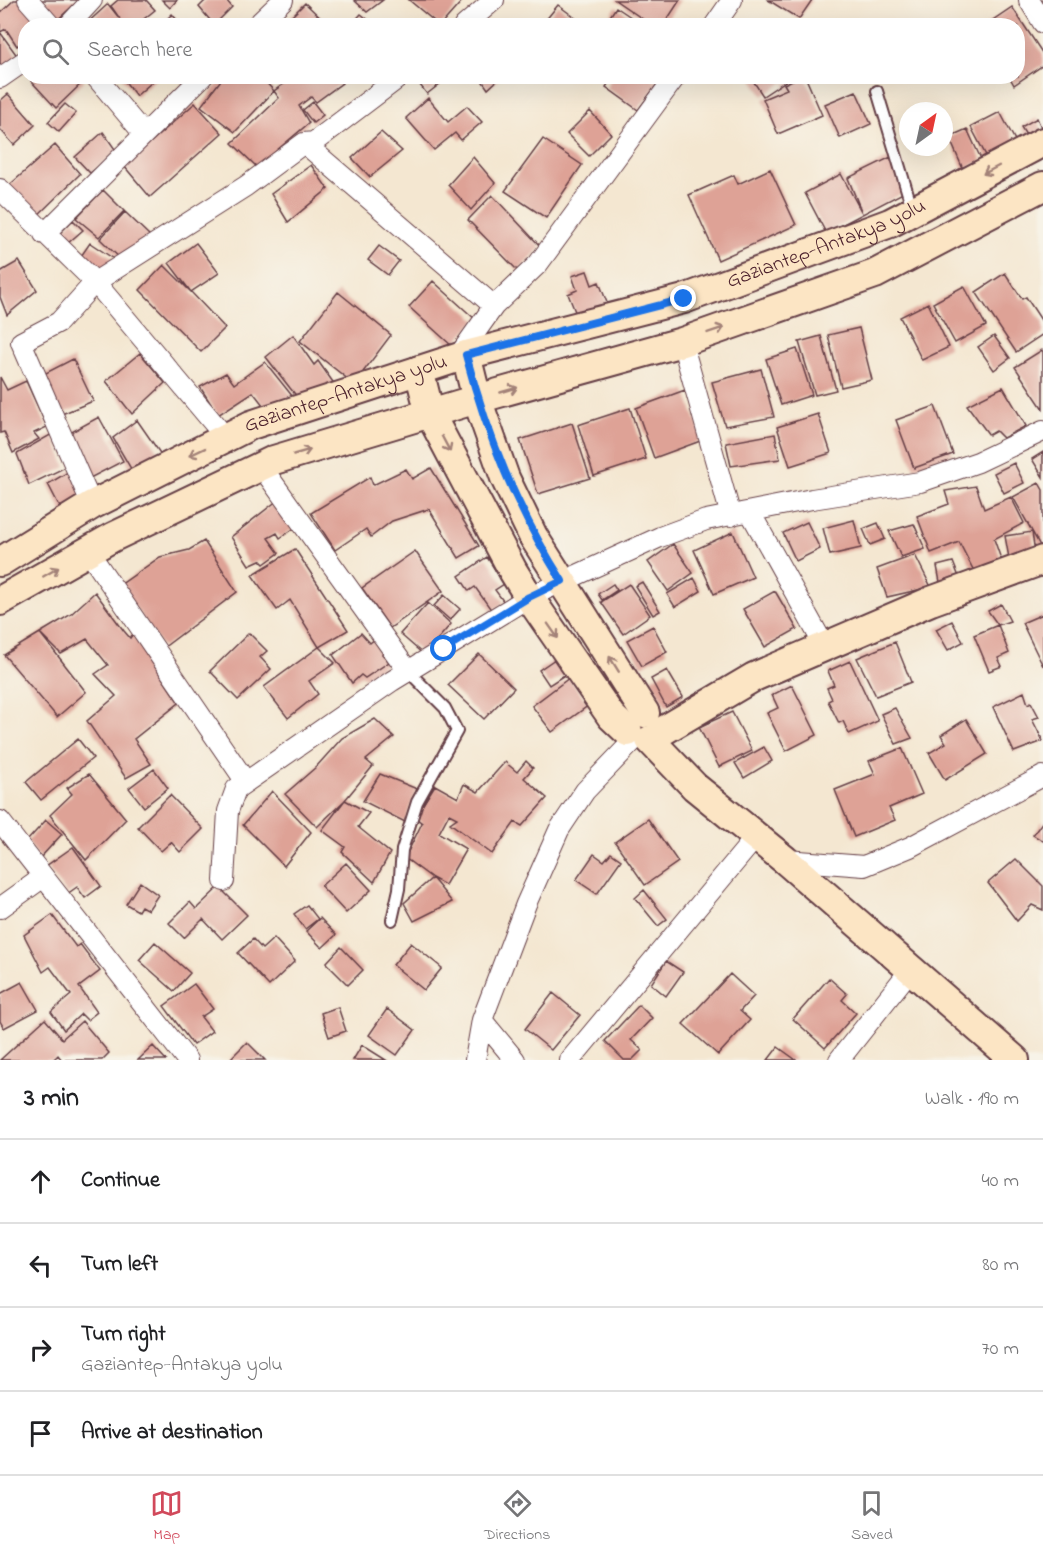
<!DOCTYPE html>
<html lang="en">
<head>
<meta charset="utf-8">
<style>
  :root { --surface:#fff; --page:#f2f2f2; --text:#202124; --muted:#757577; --line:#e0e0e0; --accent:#d1495b }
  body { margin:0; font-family:"Indie Flower",sans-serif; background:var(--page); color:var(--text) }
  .compass { position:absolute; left:899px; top:102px; width:54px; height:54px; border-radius:50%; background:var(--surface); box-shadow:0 6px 24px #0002; rotate:33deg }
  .stop { position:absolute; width:18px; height:18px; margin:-14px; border:4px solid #1a73e8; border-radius:50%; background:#fff }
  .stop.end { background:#1a73e8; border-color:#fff; box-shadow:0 2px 6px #0008 }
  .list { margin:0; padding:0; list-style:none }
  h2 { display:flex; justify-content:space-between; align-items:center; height:78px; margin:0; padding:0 24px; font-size:26px }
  h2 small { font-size:20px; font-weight:400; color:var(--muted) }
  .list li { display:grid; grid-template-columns:39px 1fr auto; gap:18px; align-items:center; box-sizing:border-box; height:84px; padding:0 24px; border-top:2px solid var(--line) }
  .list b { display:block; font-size:22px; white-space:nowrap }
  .list p { margin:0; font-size:20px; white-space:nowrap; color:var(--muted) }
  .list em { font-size:20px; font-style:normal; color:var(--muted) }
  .icon { flex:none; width:33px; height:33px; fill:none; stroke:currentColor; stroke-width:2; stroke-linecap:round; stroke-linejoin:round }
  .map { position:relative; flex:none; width:1043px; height:1060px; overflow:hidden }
  .search { position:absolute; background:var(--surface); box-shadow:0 6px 24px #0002; left:18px; right:18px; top:18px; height:66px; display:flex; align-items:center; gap:15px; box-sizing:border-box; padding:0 21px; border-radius:24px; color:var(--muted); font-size:22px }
  .sheet { height:414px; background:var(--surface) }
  nav { display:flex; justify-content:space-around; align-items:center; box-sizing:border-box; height:84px; border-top:2px solid var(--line); background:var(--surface); font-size:16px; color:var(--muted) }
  nav a { display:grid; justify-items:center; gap:3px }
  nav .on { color:var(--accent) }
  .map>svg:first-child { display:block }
  .building { fill:#dea296 }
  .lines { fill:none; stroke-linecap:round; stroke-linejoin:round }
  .lane-casing { stroke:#643d44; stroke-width:14 }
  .street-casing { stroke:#643d44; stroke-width:22 }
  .secondary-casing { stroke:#643d44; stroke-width:32 }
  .lane { stroke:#fff; stroke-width:10 }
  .street { stroke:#fff; stroke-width:20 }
  .secondary { stroke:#fce5c4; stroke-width:28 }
  .oneway { stroke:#a38278 }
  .route { stroke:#1a73e8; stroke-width:8 }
  .labels { text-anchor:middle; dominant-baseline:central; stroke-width:4.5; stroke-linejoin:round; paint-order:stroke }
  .street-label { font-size:21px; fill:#4a1f2b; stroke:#f7f3e8 }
</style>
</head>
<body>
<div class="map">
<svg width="1043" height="1060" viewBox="0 0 1043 1060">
  <rect width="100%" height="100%" fill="#f7f3e8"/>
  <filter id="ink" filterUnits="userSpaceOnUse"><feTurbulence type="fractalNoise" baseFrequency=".0167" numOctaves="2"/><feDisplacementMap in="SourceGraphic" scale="12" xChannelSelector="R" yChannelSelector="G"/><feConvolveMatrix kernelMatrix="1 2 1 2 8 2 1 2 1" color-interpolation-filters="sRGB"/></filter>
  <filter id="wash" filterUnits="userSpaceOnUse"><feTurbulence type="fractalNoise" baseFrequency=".008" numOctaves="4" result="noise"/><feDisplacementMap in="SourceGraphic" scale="24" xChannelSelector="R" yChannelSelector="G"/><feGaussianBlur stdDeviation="1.35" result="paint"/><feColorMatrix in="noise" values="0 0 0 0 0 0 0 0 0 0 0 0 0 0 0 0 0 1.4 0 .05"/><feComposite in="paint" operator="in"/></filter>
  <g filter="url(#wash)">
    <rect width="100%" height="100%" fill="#f4e7d1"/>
    <g id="blocks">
      <!-- building -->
      <path class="building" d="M14,0H28L40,26H26V38L17,46L6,29L0,32L18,57L0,70V13Z
        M41,0H79L54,23Z
        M118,0H146L155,10L135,26H84L108,4L120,19L111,6Z
        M162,0H177L170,8Z
        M206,0H226L232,7L219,20L223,26H215L199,7Z
        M354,0H383L367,12Z
        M409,0H463L440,26Z
        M615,0H680L663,26H653Z
        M768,0H812L799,19Z
        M305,3L329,26H282Z
        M558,5L586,26H551L545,21Z
        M616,7L644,26H604Z
        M1012,7L1043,54V65L1014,85L1009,76H1018V26H984Z
        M172,14L182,26H160Z
        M361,14L376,26H350Z
        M36,76H80L84,81L56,108L31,81Z
        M121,76H159L136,96Z
        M175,76H189L184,83Z
        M224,76H260L274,91L235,132L201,106Z
        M295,76H336L342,83L316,102L311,97L299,106L309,123L257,167L232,143L279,98L274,91Z
        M413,76H450L427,94Z
        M479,76H502L488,89Z
        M613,76H649L658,83L638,110L606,87Z
        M750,76H793L763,96Z
        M801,76H805L822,115L778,134L763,99L787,89L784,84Z
        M856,91L871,124L840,138L825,104Z
        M8,94L35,125L14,145L0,129V101Z
        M428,98L448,122L467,106L482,122L461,140L455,133L434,150L406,118Z
        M313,102L323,115L313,123L303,110Z
        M195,103L222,133L150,197L124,166Z
        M65,104L76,113L59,132L48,122Z
        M590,111L611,134L589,156L567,134Z
        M1000,112L1019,148L990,163L971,127Z
        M1037,118L1043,132L1029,140L1021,127Z
        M967,129L982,161L963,169L949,137Z
        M103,132L117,152L90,173L75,157Z
        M381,132L402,151L370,177L352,158Z
        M543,139L582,165L546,218L505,191Z
        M55,145L80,174L33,220L5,189Z
        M473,157L495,183L471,210L448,185Z
        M891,157L903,193L826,233L805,193L841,174L862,213L848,178Z
        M311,165L328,189L288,222L271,194Z
        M770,169L796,225L718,260L689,195L734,175L738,184Z
        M103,190L124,211L99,237L76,218Z
        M492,195L541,247L518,271L468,220Z
        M125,212L150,236L124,262L100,239Z
        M73,220L83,230L68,243L59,234Z
        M90,243L114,259L101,279L77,262Z
        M196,243L219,273L191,292L225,328L201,352L140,290L164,265L191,292L169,263Z
        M379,246L399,261L388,275L368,260Z
        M19,261L37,290L7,315L0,297V272Z
        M587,271L592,285L599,282L611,313L580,324L568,294L577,290L572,276Z
        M1005,273L1022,299L1026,297L1043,323V334L1016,352L976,292Z
        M433,281L476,320L452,346L409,307Z
        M964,286L986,326L955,343L933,303Z
        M338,292L391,335L354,384L300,341Z
        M928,303L949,347L922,360L900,317Z
        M859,328L872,380L841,387L828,335Z
        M293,335L314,365L318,361L335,385L299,399L290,388L266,357Z
        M821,336L836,390L815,395L799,342Z
        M994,336L1010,358L994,370L978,347Z
        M797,349L812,395L781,405L766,359Z
        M1042,350L1043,352V409L1015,367Z
        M140,353L165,383L132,414L106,381Z
        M73,359L93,401L57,416L40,376Z
        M265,362L293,397L267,410L253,392L218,415L200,387L226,373L234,384Z
        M761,369L774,417L725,426L712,382Z
        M0,377L7,390L26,381L47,427L34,433L39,439L13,453L4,432L0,433Z
        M1003,387L1026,426L1003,438L996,431L989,435L967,405Z
        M685,390L703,440L654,458L636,408Z
        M935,406L953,454L914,468L896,420Z
        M630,408L646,459L594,476L578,425Z
        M818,414L831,453L790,466L777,427Z
        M99,417L123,461L90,478L68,434Z
        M137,420L162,456L134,474L113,438Z
        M572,423L590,478L538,494L520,440Z
        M52,434L66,467L29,485L17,454Z
        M775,434L780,459L731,466L726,443Z
        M1043,452V477L1032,459Z
        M1014,463L1024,483L1004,493L994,473Z
        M431,468L479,546L459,558L429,509L392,521L371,537L366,529L335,550L311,513L370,477L373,485L406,469L412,479Z
        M73,469L89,502L65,517L48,484Z
        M1039,483L1043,490V551L1013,497Z
        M976,486L984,509L1011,497L1024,523L994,539L1002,562L975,573L959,542L931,553L917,516L949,504L945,491Z
        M278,500L296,527L280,538L277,533L268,538L279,553L264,564L260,560L249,565L231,537Z
        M854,520L861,548L830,555L823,528Z
        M807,522L820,549L796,561L783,533Z
        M878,523L885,539L870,545L863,529Z
        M914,524L925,549L901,557L889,531Z
        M733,532L753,577L714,594L694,550Z
        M1032,532L1035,553L1009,558L1005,536Z
        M204,541L237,592L163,648L120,585L160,557L189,550Z
        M673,544L693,573L668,591L648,562Z
        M295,549L348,630L319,647L290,600L277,610L252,575Z
        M415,551L443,591L390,628L362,588Z
        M915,555L931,587L887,597L877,569Z
        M487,557L504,584L495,590L504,602L492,611L475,587L469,591L459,576Z
        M953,562L959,577L940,582L937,566Z
        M694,578L701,591L675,607L667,594Z
        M642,582L660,611L653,615L635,586Z
        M613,584L617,590L602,600L598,594Z
        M629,584L650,615L623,634L601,602Z
        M775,591L797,629L765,647L743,609Z
        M95,592L124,631L130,638L133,634L179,703L134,739L151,764L126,778L87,721L116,696L95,674L108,665L87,639L61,654L40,633L86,692L57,717L4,655L40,633L70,615Z
        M444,595L460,609L450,620L434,606Z
        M428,603L451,624L424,655L400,634Z
        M1001,604L1010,621L998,625L988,611Z
        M1043,614V666L1022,623Z
        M952,621L963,642L948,650L936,629Z
        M998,625L1009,653L998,658L1002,666L989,671L974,635Z
        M653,626L667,652L642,666L627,640Z
        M249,633L267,651L260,657L271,669L238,700L210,671Z
        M361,633L370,643L376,638L386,651L382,654L389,662L365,678L361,675L352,683L333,655Z
        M895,642L911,682L876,696L857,658Z
        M319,647L335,663L309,681L318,694L288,718L264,687Z
        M479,654L514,688L484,719L448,685Z
        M555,659L566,674L549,685L539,670Z
        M850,661L878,721L849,734L843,721L839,723L828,701L832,699L827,688L834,685L828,671Z
        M667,670L683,697L666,707L651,679Z
        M569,678L589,705L552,732L532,706Z
        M792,685L817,735L786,751L767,713L778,708L772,695Z
        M1024,692L1028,704L1031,702L1039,717L1032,719L1043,741L1014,752L993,707Z
        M895,708L912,738L896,744L881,714Z
        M732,712L752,751L719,767L699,727Z
        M375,719L394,737L366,760L373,766L345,800L317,827L285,794L316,767L342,738Z
        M966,719L987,754L945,780L929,753L946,743L941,735Z
        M78,739L93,758L41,800L26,782Z
        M764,747L772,761L744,778L735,763Z
        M902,748L922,794L889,808L895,820L854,837L835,790L875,774L869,761Z
        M526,761L533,768L524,778L547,798L522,826L515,822L492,854L450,823L457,818L449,814L439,833L466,849L445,885L432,878L452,902L414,921L404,903L432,878L405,858L422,823L415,817L435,785L458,798L464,784L478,792L505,762L517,772Z
        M154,769L168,788L144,807L129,788Z
        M89,774L126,819L86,860L50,815L72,794L67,788Z
        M380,774L417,789L405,822L363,801Z
        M272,791L311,832L284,866L243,825Z
        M170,795L203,829L180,852L171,842L161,851L138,827Z
        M345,800L369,813L358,827L390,853L374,882L342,852L345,847L322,830Z
        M648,819L678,862L645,885L615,842Z
        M46,820L62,834L40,858L27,841Z
        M1043,821V841L1033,835Z
        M73,847L101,886L85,898L77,887L67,894L46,866Z
        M611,853L621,860L597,894L576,880L594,854L604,861Z
        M1016,859L1043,886V910L1032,905L1017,921L988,883Z
        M346,863L371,890L346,913L321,886Z
        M140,882L158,895L148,910L141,906L138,911L126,904Z
        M219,887L247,915L222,939L203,919L184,938L169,923L190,902L196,909Z
        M644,890L667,919L658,926L635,898Z
        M307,905L318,919L305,929L294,914Z
        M52,915L76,947L80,944L100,971L79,987L97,1012L87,1020L81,1014L64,1030L51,1012L71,995L50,967L43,972L24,935Z
        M320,918L336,935L322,948L306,931Z
        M274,938L295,961L269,986L238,953L253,939L262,949Z
        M155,942L190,973L174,991L139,960Z
        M411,943L442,968L424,990L393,965Z
        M341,947L363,970L348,985L326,963Z
        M666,961L683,972L666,996L651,984Z
        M730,974L754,996L740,1011L750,1020L718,1055L683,1024Z
        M829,978L847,994L842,1000L856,1013L825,1048L793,1019Z
        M22,982L38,1010L4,1028L0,1021V994Z
        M194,984L213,1009L201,1017L212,1031L193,1045L164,1006Z
        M553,993L580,1015L551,1050L525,1029Z
        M639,1005L652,1018L631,1040L642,1050L632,1060H624L605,1041Z
        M338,1007L346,1031L329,1037L321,1013Z
        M387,1009L415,1030L397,1055L369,1035Z
        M45,1019L62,1039L82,1021L109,1053L102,1060H62L58,1055L53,1060H0Z
        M247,1042L265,1060H229Z
        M362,1045L386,1060H353Z
        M153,1046L166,1060H138Z
        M778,1047L796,1060H768Z"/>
    </g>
  </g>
  <g filter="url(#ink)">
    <use href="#blocks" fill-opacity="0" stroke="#643d44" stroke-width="1.5"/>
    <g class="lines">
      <defs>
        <path id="lane" d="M877,91L913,211
          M392,920L399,889L402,850L417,802L457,731L445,708L408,671"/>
        <path id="street" d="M28,0L51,26
          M1029,0L1043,23
          M68,26L92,0
          M256,26L283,0
          M464,26L494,0
          M714,26L732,0
          M95,76L143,133
          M0,78L26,60
          M304,143L494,306
          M0,189L95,282L226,438
          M44,234L203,76
          M682,342L731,516
          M457,358L494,306L538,264L676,76
          M261,466L408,671
          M92,505L21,342L59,322L95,282L246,186L304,143L314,142L401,76
          M750,512L825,647
          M88,551L246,782
          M0,821L187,1060
          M786,860L864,866L910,847L1043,776
          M224,881L228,811L236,789L392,681L529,597L660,537L706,520L812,499L920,482L978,462L1043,431
          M0,908L42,878
          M482,1020L515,1060
          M475,1060L482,1020L526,904L559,830L585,791L634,740
          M570,1060L755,838
          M839,1060L911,969"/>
        <g id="secondary">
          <path d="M466,355L477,399L505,478L533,536L645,713"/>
          <path d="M419,370L430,414L513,571L529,597L611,716L628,732"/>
          <path id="s1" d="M0,562L92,505L251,425L466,355L684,299L890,223L1043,142"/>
          <path d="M0,601L113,537L274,460L477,399L682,342L875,274L1043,186"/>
          <path d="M661,732L754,677L931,601L1043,560"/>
          <path d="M650,740L695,787L785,860L1015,1060"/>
        </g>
      </defs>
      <!-- lane casing -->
      <use href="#lane" class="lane-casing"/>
      <!-- street casing -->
      <use href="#street" class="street-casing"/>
      <!-- secondary casing -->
      <use href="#secondary" class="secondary-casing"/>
      <!-- lane -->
      <use href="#lane" class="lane"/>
      <!-- street -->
      <use href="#street" class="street"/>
      <!-- secondary -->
      <use href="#secondary" class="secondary"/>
    </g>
    <!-- one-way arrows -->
    <defs><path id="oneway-shaft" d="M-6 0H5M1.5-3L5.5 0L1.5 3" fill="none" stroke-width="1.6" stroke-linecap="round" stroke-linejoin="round" transform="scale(1.5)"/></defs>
    <g class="oneway">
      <use href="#oneway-shaft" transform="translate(991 170) rotate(152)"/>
      <use href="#oneway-shaft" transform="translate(716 330) rotate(-19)"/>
      <use href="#oneway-shaft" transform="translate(509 390) rotate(-16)"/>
      <use href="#oneway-shaft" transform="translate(446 444) rotate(62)"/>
      <use href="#oneway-shaft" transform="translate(197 452) rotate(154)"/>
      <use href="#oneway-shaft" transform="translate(302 452) rotate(-16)"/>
      <use href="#oneway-shaft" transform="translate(51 572) rotate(-30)"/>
      <use href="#oneway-shaft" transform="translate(553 631) rotate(55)"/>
      <use href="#oneway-shaft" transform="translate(614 664) rotate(-122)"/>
    </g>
  </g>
  <g class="lines" filter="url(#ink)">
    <!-- route -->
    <path class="route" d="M444,649L529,597L562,581C516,508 488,438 466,355L684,299"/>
  </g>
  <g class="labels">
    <!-- street labels -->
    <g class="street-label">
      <text stroke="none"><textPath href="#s1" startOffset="890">Gaziantep-Antakya yolu</textPath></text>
      <text stroke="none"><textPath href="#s1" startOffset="386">Gaziantep-Antakya yolu</textPath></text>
    </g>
  </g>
</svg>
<svg class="compass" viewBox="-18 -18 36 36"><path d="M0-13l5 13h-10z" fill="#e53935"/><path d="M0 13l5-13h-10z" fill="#757577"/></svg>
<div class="stop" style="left:444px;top:649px"></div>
<div class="stop end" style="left:684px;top:299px"></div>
<div class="search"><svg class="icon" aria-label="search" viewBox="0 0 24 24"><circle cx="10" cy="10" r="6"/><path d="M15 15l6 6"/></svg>Search here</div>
</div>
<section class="sheet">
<h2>3 min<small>Walk · 190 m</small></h2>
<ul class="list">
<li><svg class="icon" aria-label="ahead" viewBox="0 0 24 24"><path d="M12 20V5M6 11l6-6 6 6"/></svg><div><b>Continue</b></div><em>40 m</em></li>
<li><svg class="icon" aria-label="left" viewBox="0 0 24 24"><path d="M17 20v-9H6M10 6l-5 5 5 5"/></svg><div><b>Turn left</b></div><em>80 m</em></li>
<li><svg class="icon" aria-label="right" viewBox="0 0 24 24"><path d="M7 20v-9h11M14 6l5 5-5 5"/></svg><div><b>Turn right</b><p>Gaziantep-Antakya yolu</p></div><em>70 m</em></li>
<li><svg class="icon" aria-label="arrive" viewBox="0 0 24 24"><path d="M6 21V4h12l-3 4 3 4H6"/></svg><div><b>Arrive at destination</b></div></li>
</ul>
</section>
<nav>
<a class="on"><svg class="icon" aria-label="map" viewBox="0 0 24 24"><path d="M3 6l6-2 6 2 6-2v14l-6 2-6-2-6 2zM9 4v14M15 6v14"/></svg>Map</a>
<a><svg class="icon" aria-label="directions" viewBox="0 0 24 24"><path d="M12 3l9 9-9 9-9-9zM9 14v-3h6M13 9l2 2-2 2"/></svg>Directions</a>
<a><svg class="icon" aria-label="saved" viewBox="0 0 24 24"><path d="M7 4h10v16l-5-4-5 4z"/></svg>Saved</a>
</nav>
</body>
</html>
